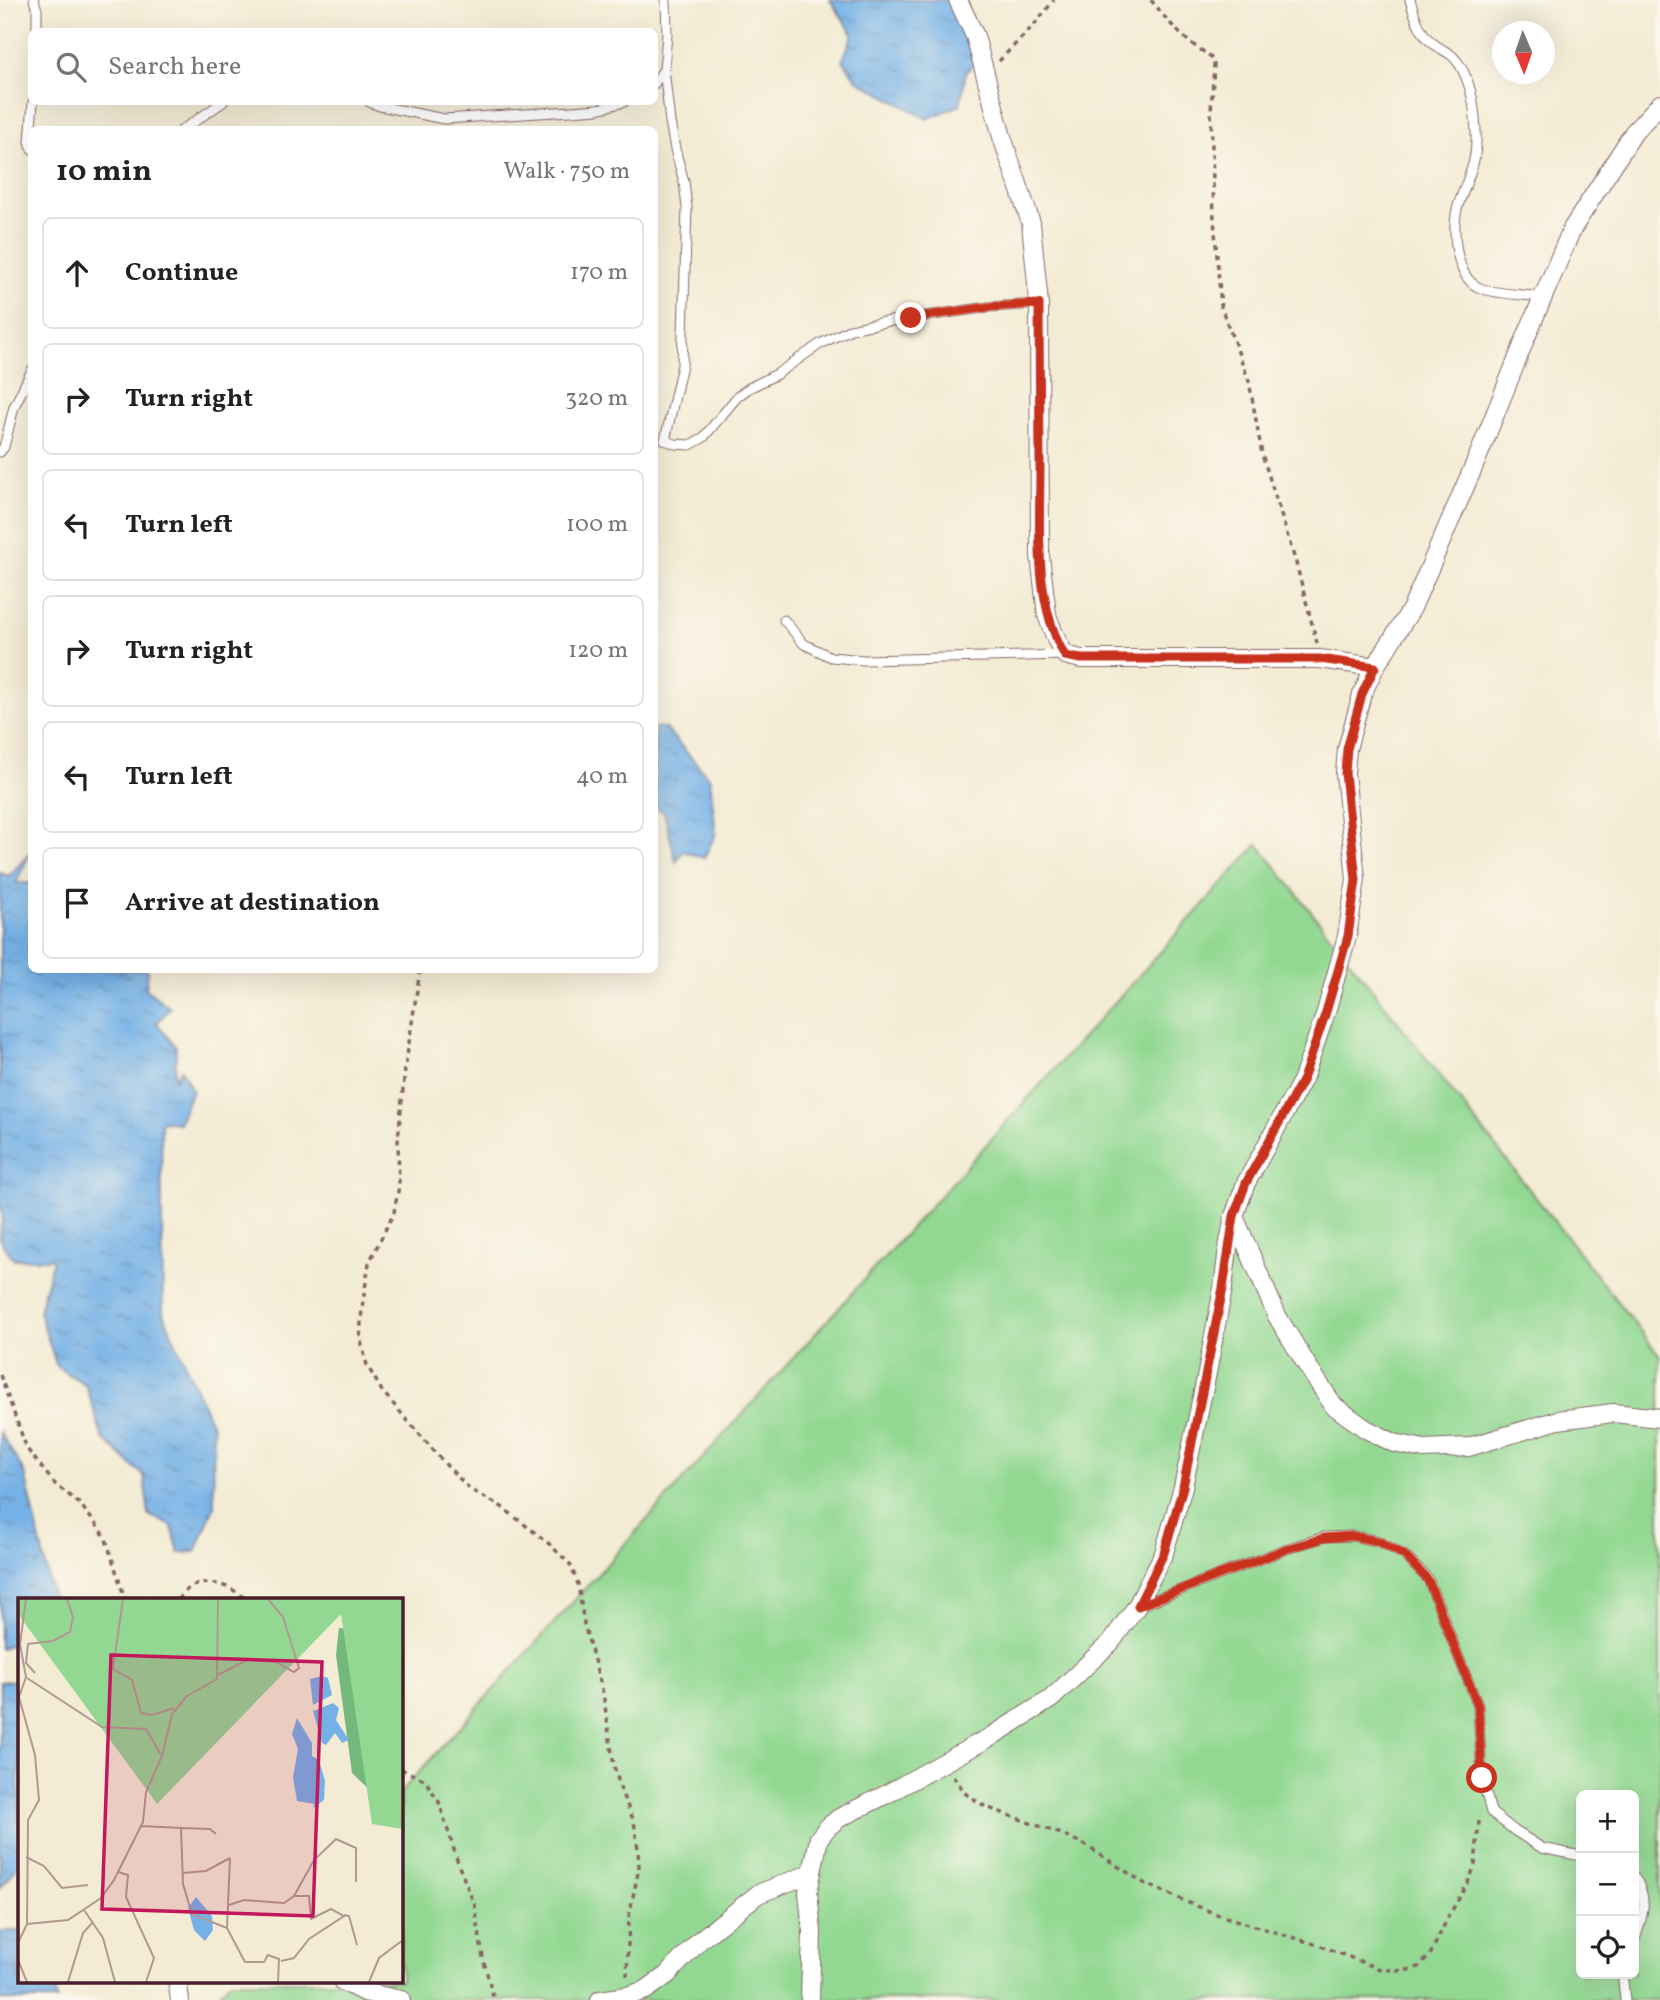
<!DOCTYPE html>
<html lang="en">
<head>
<meta charset="utf-8">
<style>
  :root { --surface:#fff; --page:#f6f6f6; --text:#222; --muted:#767676; --line:#e0e0e0 }
  body { margin:0; font-family:Vollkorn,serif; background:var(--page); color:var(--text) }
  .controls { position:absolute; right:21px; bottom:21px; display:grid; overflow:hidden; border-radius:10px; box-shadow:0 7px 28px #0002 }
  .controls button { width:63px; height:63px; display:grid; place-items:center; padding:0; border:0; border-bottom:2px solid var(--line); background:var(--surface); color:var(--text); font:35px sans-serif }
  .compass { position:absolute; left:1492px; top:21px; width:63px; height:63px; border-radius:50%; background:var(--surface); box-shadow:0 7px 28px #0002; rotate:178deg }
  .stop { position:absolute; width:21px; height:21px; margin:-16px; border:5px solid #c8321e; border-radius:50%; background:#fff }
  .stop.end { background:#c8321e; border-color:#fff; box-shadow:0 2px 7px #0008 }
  .list { margin:0; padding:0; list-style:none }
  h2 { display:flex; justify-content:space-between; align-items:center; height:91px; margin:0; padding:0 28px; font-size:30px }
  h2 small { font-size:23px; font-weight:400; color:var(--muted) }
  .list li { display:grid; grid-template-columns:46px 1fr auto; gap:21px; align-items:center; box-sizing:border-box; height:112px; margin:0 14px 14px; padding:0 14px; border:2px solid var(--line); border-radius:10px }
  .list b { display:block; font-size:26px; white-space:nowrap }
  .list em { font-size:23px; font-style:normal; color:var(--muted) }
  .icon { flex:none; width:38px; height:38px; fill:none; stroke:currentColor; stroke-width:2; stroke-linecap:round; stroke-linejoin:round }
  .map { position:relative; flex:none; width:1660px; height:2000px; overflow:hidden }
  .search { position:absolute; background:var(--surface); box-shadow:0 7px 28px #0002; left:28px; top:28px; width:630px; height:77px; display:flex; align-items:center; gap:18px; box-sizing:border-box; padding:0 24px; border-radius:10px; color:var(--muted); font-size:26px }
  .panel { position:absolute; background:var(--surface); box-shadow:0 7px 28px #0002; left:28px; top:126px; width:630px; height:847px; border-radius:10px }
  .map>svg:first-child { display:block }
  .park { fill:#92d892; stroke:#6e7c5e; stroke-width:2; fill-rule:evenodd }
  .water { fill:url(#water-ripples); stroke:#606888; stroke-width:2 }
  .lines { fill:none; stroke-linecap:round; stroke-linejoin:round }
  .lane-casing { stroke:#856666; stroke-width:11 }
  .street-casing { stroke:#856666; stroke-width:20 }
  .path { stroke:#856666; stroke-width:3.5; stroke-dasharray:5 5; stroke-linecap:butt }
  .lane { stroke:#fff; stroke-width:9 }
  .street { stroke:#fff; stroke-width:18 }
  .route { stroke:#c8321e; stroke-width:9 }
  .inset-road { fill:none; stroke:#af9990; stroke-width:2 }
  .view { fill:#c2185b; fill-opacity:0.15; stroke:#c2185b; stroke-width:3.5 }
  .inset-edge { fill:none; stroke:#4a1f2b; stroke-width:3.5 }
</style>
</head>
<body>
<div class="map">
<svg width="1660" height="2000" viewBox="0 0 1660 2000">
  <defs>
    <pattern id="water-ripples" width="26" height="14" patternUnits="userSpaceOnUse" patternTransform="scale(1.75)"><rect width="26" height="14" fill="#75b1e6"/><path d="M2 4q2-2 4 0t4 0M15 11q2-2 4 0t4 0" fill="none" stroke="#628fbb"/></pattern>
  </defs>
  <rect width="100%" height="100%" fill="#fbf7ec"/>
  <filter id="ink" filterUnits="userSpaceOnUse"><feTurbulence type="fractalNoise" baseFrequency=".0143" numOctaves="2"/><feDisplacementMap in="SourceGraphic" scale="14" xChannelSelector="R" yChannelSelector="G"/><feConvolveMatrix kernelMatrix="1 2 1 2 8 2 1 2 1" color-interpolation-filters="sRGB"/></filter>
  <filter id="wash" filterUnits="userSpaceOnUse"><feTurbulence type="fractalNoise" baseFrequency=".00686" numOctaves="4" result="noise"/><feDisplacementMap in="SourceGraphic" scale="28" xChannelSelector="R" yChannelSelector="G"/><feGaussianBlur stdDeviation="1.57" result="paint"/><feColorMatrix in="noise" values="0 0 0 0 0 0 0 0 0 0 0 0 0 0 0 0 0 1.4 0 .05"/><feComposite in="paint" operator="in"/></filter>
  <g filter="url(#wash)">
    <rect width="100%" height="100%" fill="#f3ebd3"/>
    <!-- park -->
    <path class="park" d="M1258,844L1660,1356V2000H213L231,1981H401V1792ZM1581,1795H1634V1974H1581Z"/>
    <!-- water -->
    <path class="water" d="M830,0H965L983,55L966,72L960,105L927,119L857,80L843,60L853,34Z
      M655,727L665,728L710,779L716,833L704,858L683,851L676,862L664,812L655,807Z
      M30,853L16,883H31L32,970H148L146,989L170,1008L157,1023L176,1047L175,1080L181,1069L192,1090L179,1123L161,1121L163,1313L213,1428L214,1506L196,1552L179,1553L172,1526L149,1515L144,1476L103,1439L86,1385L57,1367L39,1311L53,1259H14C10,1253 2,1246 0,1240C0,1228 5,1216 0,1205V873L9,876Z
      M0,1432L25,1474L53,1599H19V1640L0,1649Z
      M19,1680V1865L0,1888V1682Z
      M0,1931H19V1981H54L57,2000H0Z"/>
  </g>
  <g filter="url(#ink)">
    <g class="lines">
      <defs>
        <path id="lane" d="M34,0L37,10V32
          M666,0L667,34L664,69L670,122L675,149L684,182L687,208L682,365L665,440L675,444L690,445L703,438L737,397L749,388L777,374L820,344L851,329L884,322L989,307L1039,304
          M1410,0C1414,13 1418,28 1428,39C1435,46 1442,49 1450,54C1463,64 1470,86 1473,102C1476,121 1478,141 1474,160C1470,176 1463,191 1458,206C1451,229 1455,278 1480,288C1494,294 1527,295 1544,297
          M654,84L664,69
          M369,102L380,106L444,119L571,111L598,109L624,102
          M182,130L223,102
          M32,149L30,141L33,102
          M0,452L4,447L14,407L32,370
          M784,620L804,644L831,657L864,660L1065,655
          M1139,1606L1286,1549L1324,1537L1352,1536L1378,1541L1404,1555L1428,1579L1478,1706L1482,1778L1491,1812L1515,1831L1542,1848L1581,1856
          M1634,1877C1650,1898 1642,1919 1634,1942
          M1625,2000L1623,1982L1625,1974"/>
        <path id="street" d="M958,0L975,36L1002,137L1031,223L1039,304L1040,556L1047,615L1056,639L1065,655L1081,659H1320L1375,667
          M1234,1216L1277,1316L1310,1370L1334,1406L1366,1429L1394,1443L1424,1449L1469,1447L1558,1420L1613,1413L1660,1418
          M177,1981L180,2000
          M342,1981L364,1992L401,2000
          M600,2000L627,1996L646,1990L667,1975L700,1940L758,1894L812,1873
          M810,2000L812,1932L808,1892L819,1838L828,1827L839,1818L885,1795L992,1736L1051,1699L1111,1642L1137,1606L1164,1553L1183,1487L1207,1373L1223,1288L1228,1248L1234,1216L1246,1183L1303,1079L1326,1012L1347,936L1356,879L1345,773L1347,749L1362,694L1375,667L1412,608L1477,459L1529,330L1572,229L1634,132L1660,104"/>
      </defs>
      <!-- lane casing -->
      <use href="#lane" class="lane-casing"/>
      <!-- street casing -->
      <use href="#street" class="street-casing"/>
      <!-- path -->
      <path class="path" d="M1151,0C1165,18 1180,36 1199,49C1206,53 1212,56 1214,65L1211,111L1214,219L1221,307L1249,381L1262,454L1296,563L1317,643
        M999,61L1034,25L1054,0
        M420,970L405,1069L398,1140L399,1186L394,1212L369,1263L362,1308L360,1338L367,1365L382,1391L447,1466L471,1490L502,1507L547,1542L570,1564L578,1584L584,1624L603,1693L614,1766L622,1794L634,1821L638,1849L639,1868L629,1916L627,1976
        M0,1375L27,1449L54,1483L80,1504L105,1536L125,1599
        M178,1599C182,1596 186,1589 191,1587C208,1578 233,1586 245,1599
        M401,1769L425,1780L439,1802L460,1869L475,1906L483,1958L494,2000
        M953,1776L966,1794L986,1807L1064,1835L1085,1845L1144,1883L1189,1903L1222,1916L1321,1946L1380,1969L1404,1971L1419,1967L1430,1955L1448,1917L1468,1883L1475,1865L1479,1821"/>
      <!-- lane -->
      <use href="#lane" class="lane"/>
      <!-- street -->
      <use href="#street" class="street"/>
    </g>
  </g>
  <g class="lines" filter="url(#ink)">
    <!-- route -->
    <path class="route" d="M911,318L989,307L1039,304C1039,358 1040,412 1040,466C1040,529 1033,599 1065,656L1081,659H1320L1375,667L1362,694L1347,749L1345,773L1356,880L1348,936L1326,1012L1303,1079L1246,1183L1234,1216L1223,1288L1183,1487L1164,1553L1138,1606L1286,1549L1324,1538L1352,1536L1378,1541L1404,1555L1428,1580L1478,1706L1482,1778"/>
  </g>
  <!-- overview -->
  <g transform="translate(18 1598)">
    <rect width="385" height="385" fill="#f3ebd3"/>
    <path d="M385,1L361,201L334,175L318,57L321,30L358,33Z" fill="#75b87c"/>
    <path d="M0,1H385V231L354,226L323,16L139,206L0,16Z" fill="#92d892"/>
    <path d="M304,78L310,80L314,97L295,107L292,81ZM315,105L321,110L318,122L331,142L324,145L317,135L308,147L304,145L295,113ZM279,120L294,145V158L301,162L307,183L306,202L295,210L296,206L279,203L275,179L280,151L274,136ZM178,299L194,318L195,332L187,343L176,332L170,310Z" fill="#75b1e6"/>
    <path class="inset-road" d="M8,1L2,46L8,79L1,99L17,157L21,202L10,222L9,326M105,1L95,71L114,82L123,115L134,117L156,110M17,75L8,65L10,46L35,43L52,34L55,19L49,1M200,77L229,62L258,64L276,74L281,70L265,19L250,1M9,80L84,129L128,131L143,157M123,228L163,230L165,286L174,316L209,330L227,364H246L250,357L261,361L260,384M164,230L192,231L198,236M8,259L26,268L44,290L70,287M100,274L110,277L108,299L136,360L128,384M164,275L188,273L212,260M211,307L226,302L266,305L276,298L296,262L318,241L338,250V284M66,312L85,340L97,384M326,317L331,318L339,347M209,330L212,260M0,345L9,326L50,322L83,300L96,282L125,224L128,194L144,158L154,116L169,98L199,81L200,1M0,362L9,384M263,363L276,360L291,341L326,318L313,311L293,321L291,298H276M50,384L65,335L75,324M351,384L361,360L385,342"/>
    <path class="view" d="M93,57L304,64L295,318L84,311Z"/>
    <rect width="385" height="385" class="inset-edge"/>
  </g>
</svg>
<div class="controls">
<button>+</button>
<button>−</button>
<button><svg class="icon" aria-label="locate" viewBox="0 0 24 24"><circle cx="12" cy="12" r="6"/><path d="M12 2v4M12 18v4M2 12h4M18 12h4"/></svg></button>
</div>
<svg class="compass" viewBox="-18 -18 36 36"><path d="M0-13l5 13h-10z" fill="#e53935"/><path d="M0 13l5-13h-10z" fill="#767676"/></svg>
<div class="stop" style="left:1482px;top:1778px"></div>
<div class="stop end" style="left:911px;top:318px"></div>
<div class="search"><svg class="icon" aria-label="search" viewBox="0 0 24 24"><circle cx="10" cy="10" r="6"/><path d="M15 15l6 6"/></svg>Search here</div>
<section class="panel">
<h2>10 min<small>Walk · 750 m</small></h2>
<ul class="list">
<li><svg class="icon" aria-label="ahead" viewBox="0 0 24 24"><path d="M12 20V5M6 11l6-6 6 6"/></svg><div><b>Continue</b></div><em>170 m</em></li>
<li><svg class="icon" aria-label="right" viewBox="0 0 24 24"><path d="M7 20v-9h11M14 6l5 5-5 5"/></svg><div><b>Turn right</b></div><em>320 m</em></li>
<li><svg class="icon" aria-label="left" viewBox="0 0 24 24"><path d="M17 20v-9H6M10 6l-5 5 5 5"/></svg><div><b>Turn left</b></div><em>100 m</em></li>
<li><svg class="icon" aria-label="right" viewBox="0 0 24 24"><path d="M7 20v-9h11M14 6l5 5-5 5"/></svg><div><b>Turn right</b></div><em>120 m</em></li>
<li><svg class="icon" aria-label="left" viewBox="0 0 24 24"><path d="M17 20v-9H6M10 6l-5 5 5 5"/></svg><div><b>Turn left</b></div><em>40 m</em></li>
<li><svg class="icon" aria-label="arrive" viewBox="0 0 24 24"><path d="M6 21V4h12l-3 4 3 4H6"/></svg><div><b>Arrive at destination</b></div></li>
</ul>
</section>
</div>
</body>
</html>
